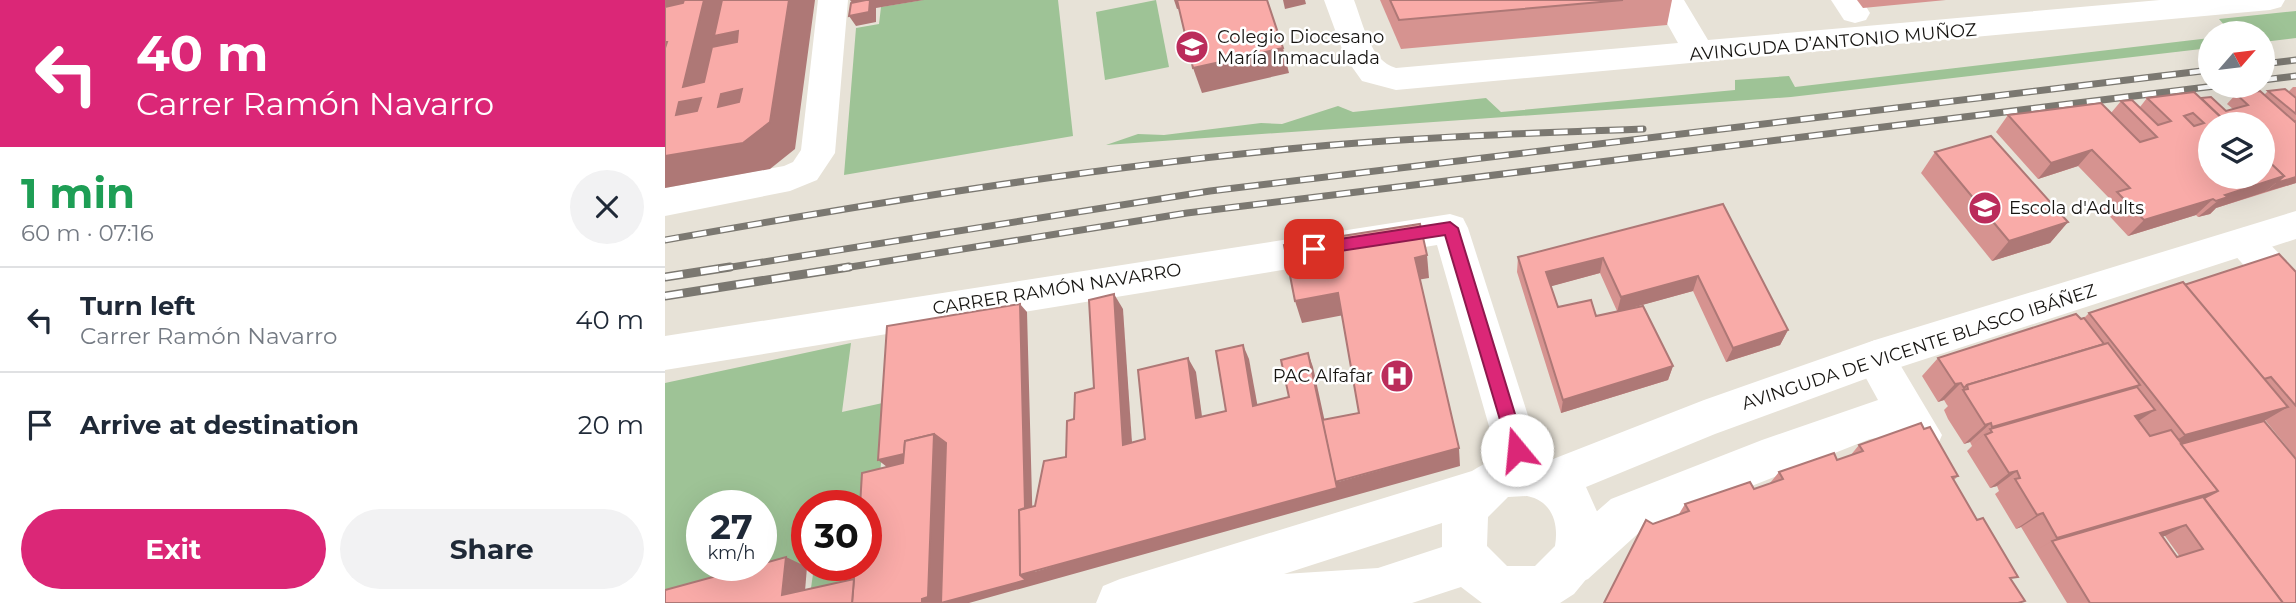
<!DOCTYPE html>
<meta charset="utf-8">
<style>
body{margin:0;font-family:Montserrat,sans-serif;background:#f2f2f3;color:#1f2937;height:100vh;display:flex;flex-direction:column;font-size:26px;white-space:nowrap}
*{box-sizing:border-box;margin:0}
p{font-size:23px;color:#747a83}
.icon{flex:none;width:38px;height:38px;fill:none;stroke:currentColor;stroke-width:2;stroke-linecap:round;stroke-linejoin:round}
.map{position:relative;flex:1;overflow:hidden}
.side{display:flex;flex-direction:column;background:#fff;width:665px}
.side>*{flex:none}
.hud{background:#db2777;color:#fff;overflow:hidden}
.needle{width:46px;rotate:62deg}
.fabs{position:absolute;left:1533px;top:21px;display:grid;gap:14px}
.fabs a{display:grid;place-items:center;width:77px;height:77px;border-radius:50%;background:#fff;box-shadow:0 7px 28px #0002;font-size:35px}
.speed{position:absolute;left:21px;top:490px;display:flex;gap:14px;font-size:35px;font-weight:700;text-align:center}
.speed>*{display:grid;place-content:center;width:91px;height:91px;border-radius:50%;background:#fff;box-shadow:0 7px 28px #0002;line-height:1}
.speed small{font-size:18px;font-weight:400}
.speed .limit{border:10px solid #d22;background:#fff;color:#111}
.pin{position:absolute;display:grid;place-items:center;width:60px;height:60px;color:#fff;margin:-30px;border-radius:14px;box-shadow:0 4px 10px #0006}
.me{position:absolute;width:77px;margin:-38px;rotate:343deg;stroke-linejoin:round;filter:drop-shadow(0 0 5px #0008)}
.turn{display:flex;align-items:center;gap:24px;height:147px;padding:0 21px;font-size:32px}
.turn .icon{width:91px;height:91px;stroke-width:2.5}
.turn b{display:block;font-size:49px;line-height:60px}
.round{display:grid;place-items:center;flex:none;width:74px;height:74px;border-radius:37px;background:#f2f2f3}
.overview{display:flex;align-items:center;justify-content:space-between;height:119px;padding:0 21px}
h1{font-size:42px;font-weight:700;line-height:52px;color:#1e9e55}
.button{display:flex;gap:14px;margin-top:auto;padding:14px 21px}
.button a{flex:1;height:80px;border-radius:42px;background:#db2777;color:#fff;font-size:28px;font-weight:700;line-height:80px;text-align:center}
.button a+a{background:#f2f2f3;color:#1f2937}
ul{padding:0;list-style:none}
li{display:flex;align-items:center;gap:21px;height:105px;padding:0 21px;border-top:2px solid #e0e1e3}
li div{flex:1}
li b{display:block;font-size:26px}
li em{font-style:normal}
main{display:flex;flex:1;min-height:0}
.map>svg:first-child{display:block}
</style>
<main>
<section class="side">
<div class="hud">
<div class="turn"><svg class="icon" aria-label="left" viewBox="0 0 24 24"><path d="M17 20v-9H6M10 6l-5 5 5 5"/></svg><div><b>40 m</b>Carrer Ramón Navarro</div></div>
</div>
<div class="overview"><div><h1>1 min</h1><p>60 m · 07:16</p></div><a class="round"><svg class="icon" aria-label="close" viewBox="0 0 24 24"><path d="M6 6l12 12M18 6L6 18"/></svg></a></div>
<ul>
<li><svg class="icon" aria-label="left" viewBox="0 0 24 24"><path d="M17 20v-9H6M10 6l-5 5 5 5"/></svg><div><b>Turn left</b><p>Carrer Ramón Navarro</p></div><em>40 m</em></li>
<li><svg class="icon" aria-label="arrive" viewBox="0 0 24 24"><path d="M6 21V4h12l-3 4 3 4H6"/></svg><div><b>Arrive at destination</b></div><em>20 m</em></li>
</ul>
<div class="button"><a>Exit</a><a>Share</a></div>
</section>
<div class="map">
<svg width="1631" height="603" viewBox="0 0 1631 603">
<rect width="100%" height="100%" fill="#e7e2d7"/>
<g fill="#9ec396" fill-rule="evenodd">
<path d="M258,0H393L408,136L179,175L191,28L214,24L216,7Z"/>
<path d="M491,0L504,67L440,80L431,12Z"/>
<path d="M1631,11V38L1598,42V33H1566L1554,19Z"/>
<path d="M1545,38V48L1126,97L441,145L473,134L499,135L596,123L617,124L673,106L688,112L821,98L836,112L1070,90V80L1124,76L1130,87Z"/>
<path d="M186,343L177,412L222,402L204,587L144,602L149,567L0,603V383ZM37,506H96V565H37ZM142,506H201V565H142Z"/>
</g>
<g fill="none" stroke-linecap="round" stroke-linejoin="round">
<g fill="#fff" fill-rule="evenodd">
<path d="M153,0H183L170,153L152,180L125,191L0,216V188L119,166L128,162L136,150Z"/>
<path d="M659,0H689C698,23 705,61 731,68L1013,43L989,0H1019L1043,40L1495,0H1620L1616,7L1605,10L731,90L697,81L680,57Z"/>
<path d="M1166,0H1197L1205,13L1201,20L1190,23L1179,20Z"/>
<path d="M785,214L798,218L803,228L882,475L875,490L860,496L845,490L838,475L772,245L0,370V336Z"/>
<path d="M1580,227L1593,232L1631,271V313L1617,308L1567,252L1562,242L1567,232Z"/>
<path d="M1210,340L1224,346L1277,435L1271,449L1256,454L1241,449L1228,436L1205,439L978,529L923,579L907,586L891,579L884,563L891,547L946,499L1097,440L1213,400L1190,358L1196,346Z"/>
</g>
<path fill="#fff" fill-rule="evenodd" d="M1631,211V239L1211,375L1050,434L921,487L934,516L936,539L923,577L909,594L895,603H817L796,587L747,603H431L438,586L455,579L807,471C831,456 856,450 883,461L1039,400L1210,340ZM862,496C887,501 894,523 890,546L870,566H842L822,546L823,517L843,497ZM777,523V547L713,568L619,574Z"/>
<defs>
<g id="rail-far1">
<path d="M1598,64L1631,60"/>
<path d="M1598,80L1631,76"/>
<path d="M0,240C214,202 428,167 645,147C756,137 867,133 978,129"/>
<path d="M54,269L545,191L1545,70"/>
<path d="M173,269L522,213L1550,86"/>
</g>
<g id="rail">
<path d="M0,277L65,267"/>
<path d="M0,296L184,267"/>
</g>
</defs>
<use href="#rail-far1" stroke="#7b7871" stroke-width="7"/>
<use href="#rail" stroke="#7b7871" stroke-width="9"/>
<use href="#rail-far1" stroke="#fff" stroke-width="4.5" stroke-dasharray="14" stroke-linecap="butt"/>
<use href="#rail" stroke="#fff" stroke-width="6" stroke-dasharray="18" stroke-linecap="butt"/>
</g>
<g fill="#d69390" fill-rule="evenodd">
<path d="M715,0H1007L1002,25L736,49Z"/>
<path d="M1192,0H1281L1198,8Z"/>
<path d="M1628,87H1631V183L1551,208L1545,214L1533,217L1531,215L1463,236L1437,208L1445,199L1413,166L1373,179L1331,132L1343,115L1446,113L1456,101L1475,107L1482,98H1536L1561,111L1568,109L1562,104L1571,94L1599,95L1603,91L1623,92Z"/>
<path d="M1270,152L1403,222L1385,243L1327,261L1256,173Z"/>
<path d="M1058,204L1123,330L1115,345L1061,362L1028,291L958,310L1008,366L1003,380L896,413L852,272L853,257ZM935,273L952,311L931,316L893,307L886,286Z"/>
<path d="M1631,272V458L1600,420L1599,421L1631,603H1402L1356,527L1351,529L1330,494L1334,491L1332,486L1325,488L1302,451L1307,446L1305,442L1299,444L1283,419L1279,410L1283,406L1282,405L1279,400L1273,402L1257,376L1273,358L1416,319L1419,318L1424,313L1519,285ZM1497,536H1500L1515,557H1512Z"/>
<path d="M1259,429L1293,476L1289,480L1312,520L1353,577L988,524L1014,514L1020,504L1089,489L1105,483L1114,472L1172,460L1185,456L1194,445Z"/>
</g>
<g fill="#ae7876">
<path d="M0,0H70L75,64L47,109L11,115L0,94Z"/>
<path d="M124,0H150L130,149L105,169L0,188V156L78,143Z"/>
<path d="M185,0H259L211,8V22L191,26L184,16L193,11Z"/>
<path d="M509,0H535L536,4L512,9Z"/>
<path d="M618,0H640L641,4L620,9Z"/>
<path d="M618,48L624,73L537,93L528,68Z"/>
<path d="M77,89L80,134L53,107L56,94Z"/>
<path d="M1427,150L1413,166L1373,179L1386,163Z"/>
<path d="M1619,176L1600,192L1551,208L1545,214L1533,217L1560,195Z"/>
<path d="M1631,177V183L1600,192L1611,183Z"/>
<path d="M1548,199L1531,215L1463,236L1479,220Z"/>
<path d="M1403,222L1385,243L1327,261L1344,241Z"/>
<path d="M762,255L764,278L752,280L750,258Z"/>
<path d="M938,258L935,273L880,288L881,272Z"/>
<path d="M1033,276L1028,291L952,312L956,297Z"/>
<path d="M673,293L679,315L637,323L630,301Z"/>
<path d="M449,294L458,309L468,457L458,445Z"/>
<path d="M355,304L362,312L369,572L670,482L643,353L648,367L673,482L794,448L795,466L304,603H257L222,467L213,460L269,434L289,450L355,575Z"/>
<path d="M1123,330L1115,345L1061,362L1068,348Z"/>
<path d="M578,345L584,359L595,419L588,406Z"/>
<path d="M523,358L531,372L539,431L531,418Z"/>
<path d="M1008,366L1003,380L896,413L898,400Z"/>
<path d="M1296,383L1279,400L1273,402L1290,384Z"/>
<path d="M1475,385L1449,404L1327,432L1325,429L1306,446L1327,427Z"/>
<path d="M1623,407L1587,428L1488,455L1520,435Z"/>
<path d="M1490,410L1466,426L1470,416Z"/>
<path d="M1326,423L1305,442L1299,444L1320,425Z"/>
<path d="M1352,471L1332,486L1325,488L1344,473Z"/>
<path d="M1553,491L1525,505L1387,541L1370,551L1392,538Z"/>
<path d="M1378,513L1356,527L1351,529L1372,515Z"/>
<path d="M1521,525L1500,536L1474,543L1495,533Z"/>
<path d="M121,557L142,567L139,603L117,595Z"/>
</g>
<g fill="#f9aba8" stroke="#ae7876" stroke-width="2" fill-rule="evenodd">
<path d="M19,0H39L18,87L39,82L47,47L72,42L73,31L49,36L57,0H124L105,122L78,143L0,156V48L2,42H0V7L18,3ZM77,89L74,102L53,107L56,94ZM36,98L32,111L11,115L14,102Z"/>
<path d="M201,0H205L204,12L184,16L186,3Z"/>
<path d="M512,0H602L618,48L528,68Z"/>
<path d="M725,0H958L734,20Z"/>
<path d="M1620,89L1631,98V114L1603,91Z"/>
<path d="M1595,91L1630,122L1631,121V177L1611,183L1619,176L1598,156V124H1563L1536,98L1546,97L1561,111L1583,105L1571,94Z"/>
<path d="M1529,92L1563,124H1545V177H1598V156L1619,176L1560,195L1563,197L1551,201L1548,199L1479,220L1452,192L1465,188L1427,150L1386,163L1343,115L1436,103L1475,142L1492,137L1456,101L1467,100L1493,125L1506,121L1482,98ZM1528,113L1539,123L1529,126L1519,116Z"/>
<path d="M1326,136L1403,222L1344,241L1270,152Z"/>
<path d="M1058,204L1123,330L1068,348L1033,276L956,297L938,258L881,272L893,307L926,300L931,316L978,306L1008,366L898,400L853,257Z"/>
<path d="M755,224L762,255L750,258L794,448L670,482L657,420L694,413L673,293L630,301L619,245Z"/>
<path d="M1614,254L1631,272V406L1606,377L1599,379L1519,285Z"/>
<path d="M1518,282L1623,407L1520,435L1424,313Z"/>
<path d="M449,294L458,445L480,439L473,370L523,358L531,418L561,411L551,351L578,345L588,406L624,397L616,360L643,353L672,488L355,575L354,510L370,506L379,461L401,457L402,421L409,419L410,393L429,388L424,300Z"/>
<path d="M355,304L360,508L354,510L355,575L361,580L276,603L281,443L269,434L240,441L239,454L213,460L222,326Z"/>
<path d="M1411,314L1416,319L1419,318L1439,344L1302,385L1299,388L1296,383L1290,384L1273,358Z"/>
<path d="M1443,343L1475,385L1327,427L1326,423L1320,425L1298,390L1303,389L1302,385Z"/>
<path d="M1472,387L1490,410L1470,416L1485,436L1506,430L1553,491L1392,538L1378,513L1372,515L1350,479L1355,478L1352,471L1344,473L1320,435L1327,432L1325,429Z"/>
<path d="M1599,421L1631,459V603H1618L1539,498L1553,491L1516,444Z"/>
<path d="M1256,423L1259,429L1265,427L1293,476L1287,477L1294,489L1312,520L1318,518L1353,577L1345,578L1360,601L1353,603H939L981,520L988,524L1024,511L1020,504L1085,482L1089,489L1118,479L1114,472L1169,453L1172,460L1198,451L1194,445Z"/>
<path d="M269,434L263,597L257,599V603H187L190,565H201V506H195L197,473L238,463L240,441Z"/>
<path d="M1538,497L1618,603H1425L1387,541ZM1521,525L1538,549L1512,557L1495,533Z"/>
<path d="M121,557L117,595L189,579L187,603H0V590L92,565H96V564Z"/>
</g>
<path fill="#db2777" stroke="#8e194d" stroke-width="2" d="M785,222L793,228L861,450L859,456L852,458L846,456L844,450L780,235L649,255L642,249L649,243Z"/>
<defs>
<symbol id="school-disc" viewBox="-11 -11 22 22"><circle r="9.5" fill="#bb2c5b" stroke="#fff"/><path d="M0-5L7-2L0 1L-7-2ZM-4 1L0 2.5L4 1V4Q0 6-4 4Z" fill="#fff"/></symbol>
<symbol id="hospital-disc" viewBox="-11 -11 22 22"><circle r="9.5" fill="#bb2c5b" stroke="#fff"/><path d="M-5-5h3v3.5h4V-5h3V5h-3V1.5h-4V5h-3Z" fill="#fff"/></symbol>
</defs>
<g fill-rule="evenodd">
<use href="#school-disc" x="508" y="28" width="38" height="38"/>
<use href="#school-disc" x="1301" y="189" width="38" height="38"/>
<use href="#hospital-disc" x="713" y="357" width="38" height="38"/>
</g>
<g text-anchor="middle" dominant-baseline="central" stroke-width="5" stroke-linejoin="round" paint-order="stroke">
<g font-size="18" fill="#171512" stroke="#fff" text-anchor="start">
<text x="552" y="37">Colegio Diocesano<tspan x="552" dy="21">María Inmaculada</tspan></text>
<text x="1344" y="208">Escola d'Adults</text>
<text x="708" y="376" text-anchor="end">PAC Alfafar</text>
</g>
<g font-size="18" fill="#171512" stroke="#fff">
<text transform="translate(1168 42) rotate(-5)">AVINGUDA D’ANTONIO MUÑOZ</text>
<text transform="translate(392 289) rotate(-9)">CARRER RAMÓN NAVARRO</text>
<text transform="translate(1254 347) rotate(-18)">AVINGUDA DE VICENTE BLASCO IBÁÑEZ</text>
</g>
</g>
</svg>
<div class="fabs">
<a><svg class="needle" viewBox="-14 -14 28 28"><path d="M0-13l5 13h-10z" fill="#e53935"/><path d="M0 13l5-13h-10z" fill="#747a83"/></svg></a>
<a><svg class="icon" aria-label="layers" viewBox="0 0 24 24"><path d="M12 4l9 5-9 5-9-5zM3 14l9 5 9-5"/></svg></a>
</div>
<div class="speed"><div>27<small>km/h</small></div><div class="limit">30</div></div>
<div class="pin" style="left:649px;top:249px;background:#d93025"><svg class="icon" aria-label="arrive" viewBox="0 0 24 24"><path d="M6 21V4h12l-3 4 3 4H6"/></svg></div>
<svg class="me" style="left:852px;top:450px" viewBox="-20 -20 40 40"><circle r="19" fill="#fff"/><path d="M0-13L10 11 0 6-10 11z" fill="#db2777"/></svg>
</div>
</main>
